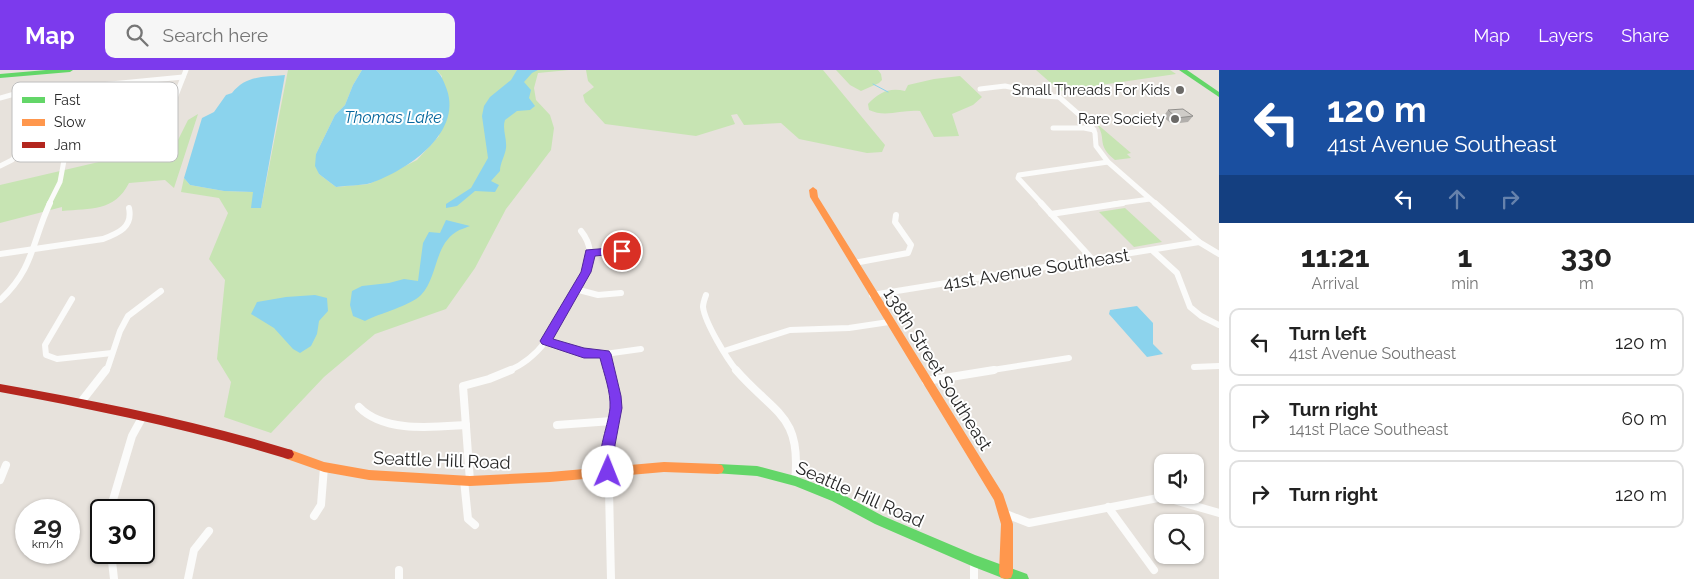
<!DOCTYPE html>
<style>
body{margin:0;font-family:Raleway,sans-serif;background:#f6f6f6;color:#222;height:100vh;display:flex;flex-direction:column;font-size:19px;white-space:nowrap}
*{box-sizing:border-box;margin:0}
p{font-size:16px;color:#767676}
.icon{flex:none;width:28px;height:28px;fill:none;stroke:currentColor;stroke-width:2;stroke-linecap:round;stroke-linejoin:round}
.map{position:relative;flex:1;overflow:hidden}
.sheet{display:flex;flex-direction:column;background:#fff;width:475px}
.sheet>*{flex:none}
.banner{background:#1a4fa0;color:#fff;overflow:hidden}
.tools{position:absolute;left:1154px;top:384px;display:grid;gap:10px}
.tools a{display:grid;place-items:center;width:50px;height:50px;border-radius:10px;background:#fff;box-shadow:0 1px 4px #0004;font-size:25px}
.speed{position:absolute;left:15px;top:429px;display:flex;gap:10px;font-size:25px;font-weight:700;text-align:center}
.speed>*{display:grid;place-content:center;width:65px;height:65px;border-radius:50%;background:#fff;box-shadow:0 1px 4px #0004;line-height:1}
.speed small{font-size:12px;font-weight:400}
.speed .limit{border:2px solid #111;border-radius:8px;background:#fff;color:#111}
.pin{position:absolute;display:grid;place-items:center;width:42px;height:42px;color:#fff;margin:-21px;border:2px solid #fff;border-radius:50%;box-shadow:0 1px 5px #0007}
.me{position:absolute;width:55px;margin:-28px;rotate:1deg;stroke-linejoin:round;filter:drop-shadow(0 0 4px #0008)}
.turn{display:flex;align-items:center;gap:18px;height:105px;padding:0 25px;font-size:22px}
.turn .icon{width:65px;height:65px;stroke-width:2.5}
.turn b{display:block;font-size:35px;line-height:42px}
.lanes{display:flex;align-items:center;height:48px;padding:0 25px;background:#0003;justify-content:center;gap:25px;direction:ltr}
.lanes .off{opacity:.35}
.eta{display:flex;justify-content:space-evenly;align-items:center;height:85px;text-align:center}
.eta b{font-size:30px;font-weight:700;line-height:35px}
ul{padding:0;list-style:none}
li{display:flex;align-items:center;gap:15px;height:68px;margin:0 10px 8px;padding:0 15px;border:2px solid #e0e0e0;border-radius:10px}
li div{flex:1}
li b{display:block;font-size:19px}
li em{font-style:normal}
header{display:flex;align-items:center;gap:30px;box-sizing:border-box;height:70px;padding:0 25px;background:#7c3aed;color:#fff}
header strong{font-size:24px}
nav{display:flex;gap:28px;margin-inline-start:auto;font-size:18px}
.search{width:350px;height:45px;background:#f6f6f6;display:flex;align-items:center;gap:12px;box-sizing:border-box;padding:0 18px;border-radius:10px;color:#767676;font-size:19px}
main{display:flex;flex:1;min-height:0}
.map>svg:first-child{display:block}
</style>
<header>
<strong>Map</strong>
<div class="search"><svg class="icon" aria-label="search" viewBox="0 0 24 24"><circle cx="10" cy="10" r="6"/><path d="M15 15l6 6"/></svg>Search here</div>
<nav><a>Map</a><a>Layers</a><a>Share</a></nav>
</header>
<main>
<div class="map">
<svg width="1219" height="509" viewBox="0 0 1219 509">
<rect width="100%" height="100%" fill="#e7e2dc"/>
<g fill="#c7e4b3">
<path d="M288,0H362L353,15L345,35L335,45L316,84L319,104L336,117L369,114L417,90L439,66L442,6L436,0H569L538,3L534,18L536,30L550,45L554,58L551,80L506,139L475,198L446,239L375,264L324,307L271,363L224,347L231,312L217,289L225,210L209,189L228,143L219,128L181,122L184,108L190,115L224,121L253,122L261,138Z"/>
<path d="M586,0H823L885,75L882,82L867,83L799,69L781,53L744,55L737,44L731,45L735,54L696,66L605,54L585,32L583,25L594,17L588,11Z"/>
<path d="M836,0H878L881,4L882,10L879,13L861,21L850,15Z"/>
<path d="M1036,0H1170L1176,4L1060,21Z"/>
<path d="M960,6L982,27L973,35L952,44L959,66L934,67L920,41C902,39 886,48 869,40L868,34C879,22 890,17 905,21L908,15L934,9Z"/>
<path d="M198,44L174,118L165,110L129,113C114,142 91,138 62,141V137L0,153V115L176,74L188,50Z"/>
<path d="M1096,53L1131,83L1127,84L1131,88L1115,90C1095,74 1108,69 1096,53Z"/>
<path d="M1125,138L1162,172L1134,177L1099,142Z"/>
</g>
<g fill="#8bd3ed">
<path d="M362,0H436C442,6 444,12 447,20C462,64 406,101 371,113C361,116 347,115 336,117L319,104L315,96L316,84L335,45L345,35L353,15Z"/>
<path d="M517,0H538L532,3L524,12L531,20L529,28L535,36L530,40L517,41L505,50C502,59 507,68 506,78C505,86 500,93 500,101L491,111L499,115L495,122L475,121L457,136L446,138V134L471,118L488,88L482,46L484,36L490,27L511,10Z"/>
<path d="M285,5L261,138H251L253,122L224,121L190,115L184,108L202,48L214,42L226,25L232,23C246,5 264,7 285,5Z"/>
<path d="M446,150L470,156C466,158 460,159 456,162C434,176 438,207 421,225C410,236 380,243 365,251L353,246L350,235L352,221L362,216L389,213L404,209L418,211L423,173L429,162L440,163Z"/>
<path d="M315,225L327,228L328,241L319,251L317,264L311,276L300,283L293,279L274,258L251,244L257,232L286,227Z"/>
<path d="M1137,236L1153,253V274L1163,284L1147,287L1109,244L1110,240Z"/>
</g>
<g fill="none" stroke-linecap="round" stroke-linejoin="round">
<path stroke="#8bd3ed" stroke-width="1" d="M873,14L888,22"/>
<g stroke="#fbfbfa" stroke-width="5">
<path d="M980,19L1005,16L1019,19L1027,25L1059,27L1091,55L1095,63L1096,76L1108,92L1156,134"/>
<path d="M0,28L18,23L183,7"/>
<path d="M39,50L151,39L165,41"/>
<path d="M1053,58H1084L1094,60"/>
<path d="M0,96L12,90L18,83L57,19"/>
<path d="M49,134L60,112L65,85L73,80L120,69L153,51L173,33L186,0"/>
<path d="M1042,134L1018,108L1019,105L1108,92"/>
<path d="M1114,134L1150,129"/>
</g>
<g stroke="#fbfbfa" stroke-width="6">
<path d="M1041,133L1093,190"/>
<path d="M1155,133L1199,172L1219,184"/>
<path d="M1051,144L1123,133"/>
<path d="M1153,181L1177,203L1190,237L1201,246L1219,255"/>
<path d="M590,183L621,181"/>
<path d="M0,184L103,169C119,163 133,157 129,138"/>
<path d="M854,193L908,183L911,175L895,152L896,145"/>
<path d="M575,219L598,225L621,223"/>
<path d="M706,225C705,228 703,233 703,237C705,253 727,289 737,301"/>
<path d="M872,225L1199,172"/>
<path d="M72,229L45,275L46,285L57,289L112,283"/>
<path d="M0,230C34,199 32,171 50,133"/>
<path d="M546,271L584,283L605,284L641,279"/>
<path d="M724,281L790,260L849,258L889,252"/>
<path d="M605,284L609,301"/>
<path d="M1194,297L1219,296"/>
<path d="M105,301L108,297L120,261L128,246L161,221"/>
<path d="M508,301C523,295 536,284 546,271C558,255 591,200 590,182C589,173 586,167 581,161"/>
<path d="M986,301L1069,288"/>
</g>
<g stroke="#fbfbfa" stroke-width="8">
<path d="M609,300L616,338L608,375L611,509"/>
<path d="M736,300C774,344 802,344 795,411"/>
<path d="M926,311L994,300"/>
<path d="M81,332L106,300"/>
<path d="M359,337C384,363 433,357 466,355"/>
<path d="M557,355L612,351"/>
<path d="M0,410L6,395"/>
<path d="M464,410L468,449L475,455"/>
<path d="M470,411L463,316L489,309L511,300"/>
<path d="M1108,437L1154,500"/>
<path d="M110,440L132,366L143,346"/>
<path d="M1006,444L1029,453L1158,428L1174,430L1219,443"/>
<path d="M314,446L321,435L324,397"/>
<path d="M111,482L114,509"/>
<path d="M974,491V509"/>
<path d="M399,500V509"/>
<path d="M188,509L194,480L209,461"/>
</g>
<g fill="#63d668" fill-rule="evenodd">
<path d="M46,0H73L70,2L0,8V4Z"/>
<path d="M1179,0H1187L1219,22V27Z"/>
<path d="M718,394L757,396L795,406L840,423L883,446L975,485L1027,504L1029,509H1005L974,497L875,454L832,431L795,416L757,406L714,403L712,399L714,395Z"/>
</g>
<g fill="#ff974d" fill-rule="evenodd">
<path d="M813,117L817,120L818,127L1003,424L1013,454V503L1011,508L1007,509L1001,508L999,503L1001,454L994,430L810,127L809,120Z"/>
<path d="M288,379L324,392L369,400L470,406L550,402L664,392L718,394L722,395L724,399L722,403L718,404L664,402L550,412L470,416L369,410L324,402L284,388L282,384L284,380Z"/>
</g>
<path fill="#b3261e" fill-rule="evenodd" d="M0,314C97,331 193,350 288,379L292,380L294,384L292,388L288,389C193,360 97,340 0,322Z"/>
</g>
<path fill="#b2afac" d="M1168,40L1193,46L1188,52L1172,54L1163,47Z"/>
<path fill="#cfccc8" stroke="#918f8c" d="M1183,39L1193,46L1177,48L1168,40Z"/>
<path fill="#7c3aed" stroke="#51269a" d="M622,177L627,181L625,183L595,186L591,202L553,269L584,278L609,281L611,284L621,326L622,338L615,375V402L613,407L608,408L603,407C594,387 608,358 610,338C611,322 604,304 600,288H584L542,274L540,271L581,202L586,180Z"/>
<g fill="#6b6967" stroke="#fff" stroke-width="2">
<circle cx="1180" cy="20" r="5"/>
<circle cx="1175" cy="49" r="5"/>
</g>
<g text-anchor="middle" dominant-baseline="central" stroke-width="4" stroke-linejoin="round" paint-order="stroke">
<g font-size="15" fill="#282828" stroke="#fff" text-anchor="end">
<text x="1170" y="20">Small Threads For Kids</text>
<text x="1165" y="49">Rare Society</text>
</g>
<g font-size="16" font-style="italic" fill="#06679d" stroke="#fff">
<text x="393" y="47">Thomas Lake</text>
</g>
<g font-size="18" fill="#282828" stroke="#fff">
<text transform="translate(1036 199) rotate(-9)">41st Avenue Southeast</text>
<text transform="translate(938 299) rotate(58)">138th Street Southeast</text>
<text transform="translate(442 390) rotate(2)">Seattle Hill Road</text>
<text transform="translate(860 424) rotate(24)">Seattle Hill Road</text>
</g>
</g>
<rect x="12" y="12" width="166" height="80" rx="8" fill="#fff" stroke="#bebebe" stroke-width="1"/>
<rect x="22" y="27" width="23" height="6" fill="#63d668"/>
<rect x="22" y="49" width="23" height="7" fill="#ff974d"/>
<rect x="22" y="72" width="23" height="6" fill="#b3261e"/>
<g font-size="14" fill="#282828">
<text x="54" y="35">Fast</text>
<text x="54" y="57">Slow</text>
<text x="54" y="80">Jam</text>
</g>
</svg>
<div class="tools">
<a><svg class="icon" aria-label="sound" viewBox="0 0 24 24"><path d="M4 9h4l5-4v14l-5-4H4zM17 9q2 3 0 6"/></svg></a>
<a><svg class="icon" aria-label="search" viewBox="0 0 24 24"><circle cx="10" cy="10" r="6"/><path d="M15 15l6 6"/></svg></a>
</div>
<div class="speed"><div>29<small>km/h</small></div><div class="limit">30</div></div>
<div class="pin" style="left:622px;top:181px;background:#d93025"><svg class="icon" aria-label="arrive" viewBox="0 0 24 24"><path d="M6 21V4h12l-3 4 3 4H6"/></svg></div>
<svg class="me" style="left:608px;top:402px" viewBox="-20 -20 40 40"><circle r="19" fill="#fff"/><path d="M0-13L10 11 0 6-10 11z" fill="#7c3aed"/></svg>
</div>
<section class="sheet">
<div class="banner">
<div class="turn"><svg class="icon" aria-label="left" viewBox="0 0 24 24"><path d="M17 20v-9H6M10 6l-5 5 5 5"/></svg><div><b>120 m</b>41st Avenue Southeast</div></div>
<div class="lanes"><svg class="icon" aria-label="left" viewBox="0 0 24 24"><path d="M17 20v-9H6M10 6l-5 5 5 5"/></svg><svg class="icon off" aria-label="ahead" viewBox="0 0 24 24"><path d="M12 20V5M6 11l6-6 6 6"/></svg><svg class="icon off" aria-label="right" viewBox="0 0 24 24"><path d="M7 20v-9h11M14 6l5 5-5 5"/></svg></div>
</div>
<div class="eta">
<div><b>11:21</b><p>Arrival</p></div>
<div><b>1</b><p>min</p></div>
<div><b>330</b><p>m</p></div>
</div>
<ul>
<li><svg class="icon" aria-label="left" viewBox="0 0 24 24"><path d="M17 20v-9H6M10 6l-5 5 5 5"/></svg><div><b>Turn left</b><p>41st Avenue Southeast</p></div><em>120 m</em></li>
<li><svg class="icon" aria-label="right" viewBox="0 0 24 24"><path d="M7 20v-9h11M14 6l5 5-5 5"/></svg><div><b>Turn right</b><p>141st Place Southeast</p></div><em>60 m</em></li>
<li><svg class="icon" aria-label="right" viewBox="0 0 24 24"><path d="M7 20v-9h11M14 6l5 5-5 5"/></svg><div><b>Turn right</b></div><em>120 m</em></li>
</ul>
</section>
</main>
